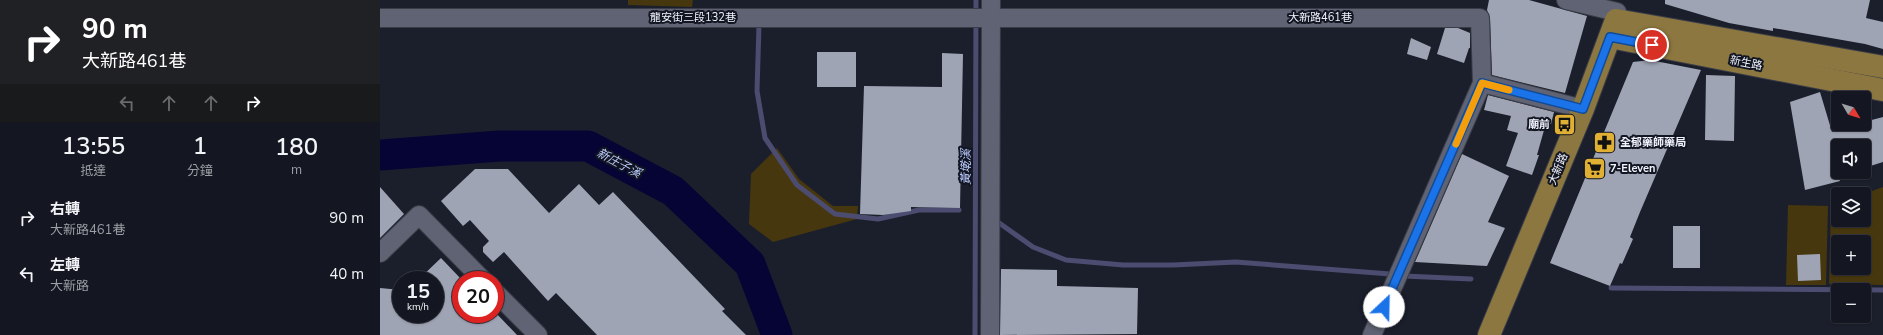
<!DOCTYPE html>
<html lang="zh-TW">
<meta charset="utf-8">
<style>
body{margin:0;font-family:"Nunito Sans","Noto Sans TC",sans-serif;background:#21242e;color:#f1f3f6;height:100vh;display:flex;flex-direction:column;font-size:15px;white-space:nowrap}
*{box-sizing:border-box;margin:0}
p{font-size:13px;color:#9d9fa5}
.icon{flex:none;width:22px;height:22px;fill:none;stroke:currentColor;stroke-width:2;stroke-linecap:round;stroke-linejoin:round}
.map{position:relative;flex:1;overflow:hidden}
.drawer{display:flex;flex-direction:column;background:#141721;width:380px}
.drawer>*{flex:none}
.banner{background:#202124;color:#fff;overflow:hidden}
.needle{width:26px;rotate:128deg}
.tools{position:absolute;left:1451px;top:91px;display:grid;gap:8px}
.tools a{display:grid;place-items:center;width:40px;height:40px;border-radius:4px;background:#141721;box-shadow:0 1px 3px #0004,0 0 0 1px #33363f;font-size:20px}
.speed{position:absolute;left:12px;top:271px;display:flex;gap:8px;font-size:20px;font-weight:700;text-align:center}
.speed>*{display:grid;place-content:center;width:52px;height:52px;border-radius:50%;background:#141721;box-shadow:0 1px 3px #0004,0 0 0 1px #33363f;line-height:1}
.speed small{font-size:10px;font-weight:400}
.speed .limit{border:6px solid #d22;background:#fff;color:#111}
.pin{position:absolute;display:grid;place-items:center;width:34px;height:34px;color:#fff;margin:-17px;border:2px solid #fff;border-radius:50%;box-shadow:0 1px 4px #0007}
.me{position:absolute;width:44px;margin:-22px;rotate:24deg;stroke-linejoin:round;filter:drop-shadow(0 0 3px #0008)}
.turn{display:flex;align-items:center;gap:14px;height:84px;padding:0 16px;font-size:18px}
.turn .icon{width:52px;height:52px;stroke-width:2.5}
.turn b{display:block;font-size:28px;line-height:34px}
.lanes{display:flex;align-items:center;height:38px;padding:0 16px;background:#0003;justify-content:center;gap:20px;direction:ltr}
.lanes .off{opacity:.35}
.eta{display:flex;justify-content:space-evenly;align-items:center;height:68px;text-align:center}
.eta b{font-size:24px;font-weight:600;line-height:28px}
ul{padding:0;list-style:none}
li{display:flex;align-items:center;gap:12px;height:56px;padding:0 16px}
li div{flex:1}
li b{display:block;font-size:15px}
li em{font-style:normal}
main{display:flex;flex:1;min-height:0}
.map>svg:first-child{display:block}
</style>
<main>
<section class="drawer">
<div class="banner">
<div class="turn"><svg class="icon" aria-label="right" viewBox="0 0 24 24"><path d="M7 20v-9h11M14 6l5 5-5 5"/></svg><div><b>90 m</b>大新路461巷</div></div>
<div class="lanes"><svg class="icon off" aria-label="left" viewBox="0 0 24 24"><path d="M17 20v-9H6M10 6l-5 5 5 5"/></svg><svg class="icon off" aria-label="ahead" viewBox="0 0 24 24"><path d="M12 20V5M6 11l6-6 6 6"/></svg><svg class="icon off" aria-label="ahead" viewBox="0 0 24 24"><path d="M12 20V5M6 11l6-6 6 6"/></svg><svg class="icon" aria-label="right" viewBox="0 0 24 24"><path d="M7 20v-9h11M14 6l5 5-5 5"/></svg></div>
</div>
<div class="eta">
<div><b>13:55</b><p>抵達</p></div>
<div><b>1</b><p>分鐘</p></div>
<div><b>180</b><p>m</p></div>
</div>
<ul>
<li><svg class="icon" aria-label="right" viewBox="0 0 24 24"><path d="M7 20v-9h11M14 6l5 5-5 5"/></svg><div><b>右轉</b><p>大新路461巷</p></div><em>90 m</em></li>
<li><svg class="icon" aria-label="left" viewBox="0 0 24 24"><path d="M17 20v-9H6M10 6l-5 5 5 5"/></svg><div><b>左轉</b><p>大新路</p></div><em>40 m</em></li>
</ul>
</section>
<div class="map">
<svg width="1503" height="335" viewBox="0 0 1503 335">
<rect width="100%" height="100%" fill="#1b1f2c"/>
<g fill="#47370e" fill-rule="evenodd">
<path d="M248,0H313L312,7L248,5Z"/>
<path d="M397,148L419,179L453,206H478L477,219L393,242L369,224L371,174Z"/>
<path d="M1503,187V285L1449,284L1451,206L1458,204V220H1484V194ZM1458,242H1484V268H1458Z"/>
<path d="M1408,205L1448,206L1446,285H1406Z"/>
</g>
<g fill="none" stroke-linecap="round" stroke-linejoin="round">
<g stroke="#4c4c70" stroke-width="5">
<path d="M379,25L377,91L385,138L417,185L455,214L498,219L539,210H579"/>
<path d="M615,220L653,247L686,260L743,265H793L856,262L1010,274"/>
<path d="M1024,276L1091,279"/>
<path d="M1231,288L1503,290"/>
<path d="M595,335L596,0"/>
</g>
<path stroke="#060434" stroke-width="31" d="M0,155L120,146H208L293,191L370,264L397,335"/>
</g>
<g fill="#9fa4b5">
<path d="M1109,0H1149L1207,16L1185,93L1112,75L1110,18L1107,10Z"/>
<path d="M1285,0H1490L1486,18L1503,22V49L1485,44L1393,28V31L1349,23L1285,4Z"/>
<path d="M1065,28H1078L1090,33V48H1089L1084,63L1057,54Z"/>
<path d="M1031,38L1051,47L1047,60L1027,54Z"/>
<rect x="437" y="52" width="39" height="35"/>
<path d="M562,53L583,54L580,208L531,207V211L503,215L480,214L484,86L562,87Z"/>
<path d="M1270,60L1321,70L1260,212L1250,237L1253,239L1242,264L1240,263L1230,286L1170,263L1253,62Z"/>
<path d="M1326,75L1355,76L1354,141L1325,140Z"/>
<path d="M1440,92L1452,132L1484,124V122L1503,117V162L1484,168V146H1458V176L1460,181L1425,190L1410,102Z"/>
<path d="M1108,95L1174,112L1171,124L1166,123L1157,155H1159L1152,175L1126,166L1138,133L1127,130L1131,116L1104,110Z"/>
<path d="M1082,154L1129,176L1108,222L1125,228L1107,266L1035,262Z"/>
<path d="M95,169H128L169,213L199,184L219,205L233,192L345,309L342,311L366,335H217L176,293L168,301L124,252L113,262L103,252V247L109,241L90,220L83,226L61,201Z"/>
<path d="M0,187L24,214L0,238Z"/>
<rect x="1293" y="226" width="27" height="42"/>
<path d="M1440,254L1441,280L1418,281L1417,255Z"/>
<path d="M61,258L81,279V314L115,315V312L137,335H0V288L21,290V314H55V280H38Z"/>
<path d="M621,269L677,270V286L758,288L757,334L620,335Z"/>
</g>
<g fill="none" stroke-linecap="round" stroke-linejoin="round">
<defs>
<g id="minor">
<path d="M1186,0L1237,12"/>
<path d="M0,18H1100L1102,83L992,335"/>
<path d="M1102,83L1203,109"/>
<path d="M0,253L39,215L103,280"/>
<path d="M115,292L158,335"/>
<path d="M610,335L611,0"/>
</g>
<g id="major">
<path d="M1230,37L1503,90"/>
<path d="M1109,335L1203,109L1236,20L1503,67"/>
</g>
</defs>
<use href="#minor" stroke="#3a3d47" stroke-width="20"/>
<use href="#major" stroke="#3a3d47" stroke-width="24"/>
<use href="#minor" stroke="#5f6373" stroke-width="18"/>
<use href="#major" stroke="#8d7740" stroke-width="22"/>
</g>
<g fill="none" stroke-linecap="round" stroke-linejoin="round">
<defs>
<path id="route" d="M1004,307L1102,83L1203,109L1230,37L1272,45"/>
</defs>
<use href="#route" stroke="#114b97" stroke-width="10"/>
<use href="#route" stroke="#1a73e8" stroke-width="7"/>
<path stroke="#f59e0b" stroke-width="7" d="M1076,144L1102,83L1129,90"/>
</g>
<defs>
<symbol id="bus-square" viewBox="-11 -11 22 22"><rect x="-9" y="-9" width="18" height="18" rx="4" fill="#e0b034" stroke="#121622"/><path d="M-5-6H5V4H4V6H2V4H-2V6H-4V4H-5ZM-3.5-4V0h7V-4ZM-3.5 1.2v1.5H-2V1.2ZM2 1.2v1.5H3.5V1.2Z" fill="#111"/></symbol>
<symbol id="pharmacy-square" viewBox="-11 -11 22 22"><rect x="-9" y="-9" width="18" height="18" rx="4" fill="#e0b034" stroke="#121622"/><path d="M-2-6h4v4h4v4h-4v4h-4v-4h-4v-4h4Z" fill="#111"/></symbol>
<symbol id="supermarket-square" viewBox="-11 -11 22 22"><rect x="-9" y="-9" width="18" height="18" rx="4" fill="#e0b034" stroke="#121622"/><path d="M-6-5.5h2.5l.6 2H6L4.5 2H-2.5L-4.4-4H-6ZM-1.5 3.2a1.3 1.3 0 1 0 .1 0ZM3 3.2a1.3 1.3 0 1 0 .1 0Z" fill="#111"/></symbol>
</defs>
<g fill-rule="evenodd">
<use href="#bus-square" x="1172" y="112" width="25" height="25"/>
<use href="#pharmacy-square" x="1212" y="130" width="25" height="25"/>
<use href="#supermarket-square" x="1202" y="156" width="25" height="25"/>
</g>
<g text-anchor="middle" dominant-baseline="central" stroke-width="4" stroke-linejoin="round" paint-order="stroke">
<g font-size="11" fill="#f1f4fd" stroke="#121622">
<text x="313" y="17">龍安街三段132巷</text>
<text x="940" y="17">大新路461巷</text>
<text transform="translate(1366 63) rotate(11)">新生路</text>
<text transform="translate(1178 169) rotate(-67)">大新路</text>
</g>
<g font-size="11" font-weight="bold" fill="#f1f4fd" stroke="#121622" text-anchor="start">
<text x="1170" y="124" text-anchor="end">廟前</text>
<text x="1240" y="142">全郁藥師藥局</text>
<text x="1230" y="168">7-Eleven</text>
</g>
<g font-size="12" font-style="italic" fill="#bdccfe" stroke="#121622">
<text transform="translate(239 163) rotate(28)">新庄子溪</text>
<text transform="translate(586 167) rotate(-90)">黃墘溪</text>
</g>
</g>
</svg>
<div class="tools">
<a><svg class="needle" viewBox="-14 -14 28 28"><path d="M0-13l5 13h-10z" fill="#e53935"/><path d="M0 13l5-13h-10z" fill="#9d9fa5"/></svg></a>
<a><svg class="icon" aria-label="sound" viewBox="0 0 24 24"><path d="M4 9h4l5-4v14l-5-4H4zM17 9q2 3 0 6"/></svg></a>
<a><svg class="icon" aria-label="layers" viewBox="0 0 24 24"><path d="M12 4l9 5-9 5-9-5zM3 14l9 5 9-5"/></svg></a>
<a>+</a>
<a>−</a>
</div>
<div class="speed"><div>15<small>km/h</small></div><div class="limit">20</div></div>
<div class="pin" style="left:1272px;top:45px;background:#d93025"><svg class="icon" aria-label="arrive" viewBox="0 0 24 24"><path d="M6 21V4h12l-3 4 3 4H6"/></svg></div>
<svg class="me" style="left:1004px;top:307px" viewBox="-20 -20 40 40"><circle r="19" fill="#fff"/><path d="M0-13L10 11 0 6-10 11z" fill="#1a73e8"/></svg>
</div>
</main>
